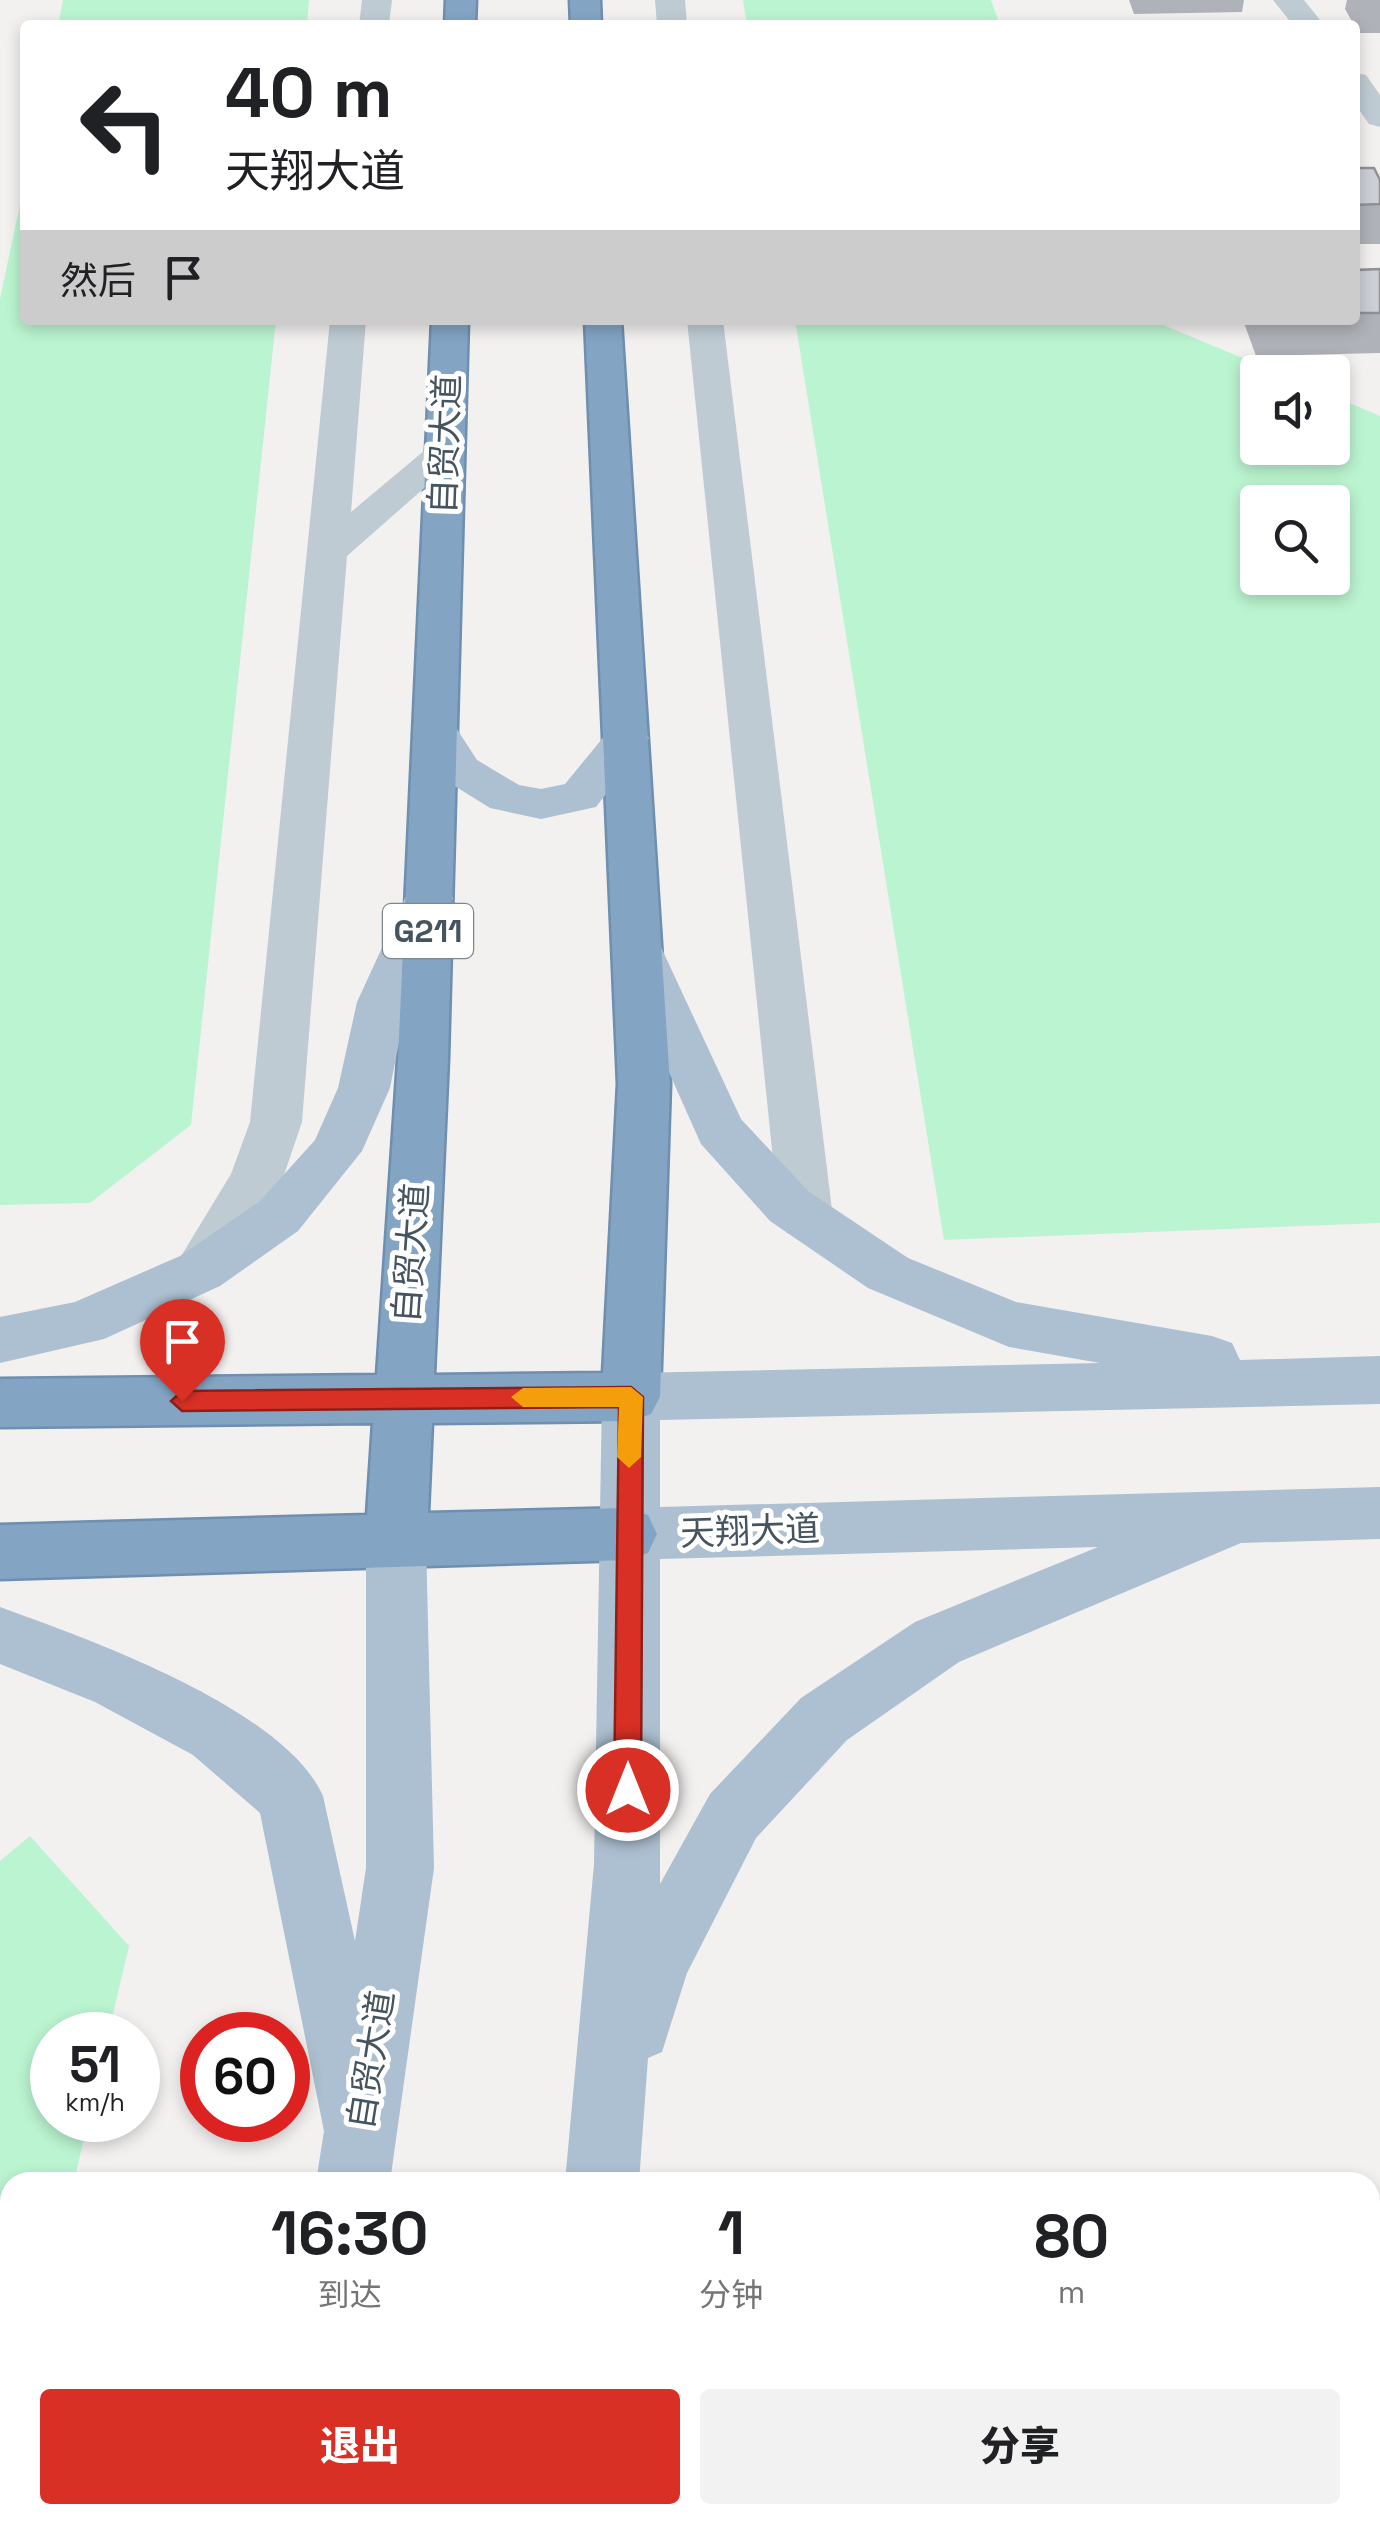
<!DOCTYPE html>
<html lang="zh">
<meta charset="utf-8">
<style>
body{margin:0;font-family:"Space Grotesk","Noto Sans SC",sans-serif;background:#f2f2f2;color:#202124;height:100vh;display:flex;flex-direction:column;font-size:38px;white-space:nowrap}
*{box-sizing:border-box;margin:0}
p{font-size:32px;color:#757577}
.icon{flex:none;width:55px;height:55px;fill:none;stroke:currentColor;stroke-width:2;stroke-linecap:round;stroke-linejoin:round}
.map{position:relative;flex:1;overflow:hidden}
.details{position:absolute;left:0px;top:2172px;width:1380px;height:352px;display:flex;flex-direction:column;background:#fff;border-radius:30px 30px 0 0;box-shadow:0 5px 15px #0003}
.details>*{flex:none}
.top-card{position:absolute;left:20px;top:20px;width:1340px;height:305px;border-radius:10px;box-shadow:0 5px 15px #0003;background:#fff;color:#202124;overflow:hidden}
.tools{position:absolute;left:1240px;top:355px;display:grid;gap:20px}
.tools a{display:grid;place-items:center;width:110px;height:110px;border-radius:10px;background:#fff;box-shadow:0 5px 15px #0003;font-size:50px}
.speed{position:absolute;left:30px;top:2012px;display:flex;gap:20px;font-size:50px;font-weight:700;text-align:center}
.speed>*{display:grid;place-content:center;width:130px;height:130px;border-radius:50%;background:#fff;box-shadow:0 5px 15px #0003;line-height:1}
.speed small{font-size:25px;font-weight:400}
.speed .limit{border:15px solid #d22;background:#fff;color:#111}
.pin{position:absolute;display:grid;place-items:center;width:85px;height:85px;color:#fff;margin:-102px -42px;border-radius:50% 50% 50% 0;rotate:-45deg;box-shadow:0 0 10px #0007}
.pin .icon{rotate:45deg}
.me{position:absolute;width:110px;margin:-55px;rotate:0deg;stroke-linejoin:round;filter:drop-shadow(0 0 8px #0008)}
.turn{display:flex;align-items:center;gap:35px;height:210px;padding:0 40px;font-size:45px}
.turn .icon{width:130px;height:130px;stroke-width:2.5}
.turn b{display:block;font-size:70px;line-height:85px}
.then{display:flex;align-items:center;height:95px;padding:0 40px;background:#0003;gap:20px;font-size:38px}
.eta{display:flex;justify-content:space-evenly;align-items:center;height:170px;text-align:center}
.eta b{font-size:60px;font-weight:800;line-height:70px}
.button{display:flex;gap:20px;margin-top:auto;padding:20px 40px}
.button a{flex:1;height:115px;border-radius:10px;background:#d93025;color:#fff;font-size:40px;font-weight:800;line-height:115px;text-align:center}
.button a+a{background:#f2f2f2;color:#202124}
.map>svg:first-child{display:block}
</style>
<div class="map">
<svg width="1380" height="2523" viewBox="0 0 1380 2523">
<rect width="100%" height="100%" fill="#f3f0f0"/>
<g fill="#bbf4d0" fill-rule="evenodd">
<path d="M63,0H309L307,25H58Z"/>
<path d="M743,0H991L1000,25H747Z"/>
<path d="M25,181V320H276L191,1125L90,1203L0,1205V299Z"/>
<path d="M795,320H1151L1276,372H1258V448H1332L1333,396L1380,416V1223L944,1240ZM1332,502V578H1258V502Z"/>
<path d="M30,1836L129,1946L108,2035H52V2120H88L74,2182H10V2454L0,2497V1861Z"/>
</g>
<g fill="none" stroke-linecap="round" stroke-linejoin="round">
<defs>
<g id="highway">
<path d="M446,0H476L475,25H445Z"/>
<path d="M570,0H600L601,25H571Z"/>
<path d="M432,320H468L448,1059L434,1375L603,1373L618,1084L585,320H621L670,1084L660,1397L651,1414L631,1421L432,1423L428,1513L627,1508L648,1515L657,1534L648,1553L627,1560L0,1579V1525L367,1515L373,1423L0,1427V1379L377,1375L398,1059Z"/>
</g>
</defs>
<use href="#highway" stroke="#6e8faf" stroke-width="5"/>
<g fill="#bfcbd3" fill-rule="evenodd">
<path d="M362,0H392L389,25H359Z"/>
<path d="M655,0H685L687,25H657Z"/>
<path d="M1273,0H1304L1324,25H1293Z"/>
<path d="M1355,73L1366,75L1380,95V127L1369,124L1355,104Z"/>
<path d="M330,320H366L351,512L431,445H459L464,453L347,556L302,1122L283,1178L220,1286L200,1293L180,1286L172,1271L231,1174L250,1122Z"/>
<path d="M687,320H723L833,1218L825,1233L806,1239L787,1233L779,1218Z"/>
</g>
<g fill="#adc0d1" fill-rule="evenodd">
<path d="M435,716L451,720L477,760L519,785L541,789L565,784L611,728L627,724L643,728L649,738L596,807L541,819L490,808L445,780L413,730L419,720Z"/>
<path d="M429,882L446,887L453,898L407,1002L390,1088L362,1151L298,1231L220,1286L104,1339L0,1363V1317L75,1302L180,1256L260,1201L315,1140L338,1088L357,1002L405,898L412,887Z"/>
<path d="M636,928L653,933L660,945L741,1119L808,1191L908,1258L1016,1302L1212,1336L1232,1343L1240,1360L1380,1356V1404L660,1420V1507L1380,1487V1539L1241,1543L959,1662L847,1740L756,1838L687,1973L662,2052L648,2058L639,2182H565L594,1864L602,1397L611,1380L631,1373L1100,1363L1009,1347L868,1288L770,1221L701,1144L612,945L619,933ZM1098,1547L915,1622L801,1698L710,1794L660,1884V1559Z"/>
<path d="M396,1516L417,1523L426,1542L434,1868L390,2182H316L324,2131L260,1813L193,1755L95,1702L0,1664V1607C88,1639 284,1708 323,1796L355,1941L366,1868V1542L375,1523Z"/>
<path d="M263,2515H343L342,2523H262Z"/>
<path d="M536,2515H616L615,2523H535Z"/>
</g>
<use href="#highway" fill="#83a4c3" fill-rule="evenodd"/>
</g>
<g fill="#afb2b8">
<path d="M1129,0H1244L1242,12L1134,14Z"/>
<path d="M1347,0H1380V33H1358L1355,25H1354L1345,9Z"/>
<path d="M1355,168L1380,180V244H1355Z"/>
<path d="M1380,269V353L1256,356L1243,320H1355V270Z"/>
</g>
<g fill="#cccfd6" stroke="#8f9196" stroke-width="2.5">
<path d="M1355,168H1374L1380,180V204L1355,205Z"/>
<path d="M1380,269V313H1355V270Z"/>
</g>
<path fill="#d93025" stroke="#8d1f18" stroke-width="2.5" d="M631,1387L643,1397L641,1790L637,1800L628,1803L618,1800L614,1790L619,1407L182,1411L171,1401L182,1391Z"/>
<path fill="#f59e0b" d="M631,1387L643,1397L641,1457L629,1468L617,1457L619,1407H523L511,1397L523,1388Z"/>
<g text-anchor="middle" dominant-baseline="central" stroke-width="10" stroke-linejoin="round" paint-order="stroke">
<rect fill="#fff" stroke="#7e8790" stroke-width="2.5" x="383" y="904" width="90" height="54" rx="8"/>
<g font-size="32" font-weight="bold" fill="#465460">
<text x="428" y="931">G211</text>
</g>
<g font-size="35" fill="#465460" stroke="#fff">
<text transform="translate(445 444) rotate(-88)">自贸大道</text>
<text transform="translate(411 1253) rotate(-86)">自贸大道</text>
<text transform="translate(750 1531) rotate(-2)">天翔大道</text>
<text transform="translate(371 2060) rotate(-81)">自贸大道</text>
</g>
</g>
</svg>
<div class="tools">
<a><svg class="icon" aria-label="sound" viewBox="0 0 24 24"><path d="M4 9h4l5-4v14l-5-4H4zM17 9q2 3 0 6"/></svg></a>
<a><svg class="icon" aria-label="search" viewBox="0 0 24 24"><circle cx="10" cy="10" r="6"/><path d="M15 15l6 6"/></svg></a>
</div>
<div class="speed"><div>51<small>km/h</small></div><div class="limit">60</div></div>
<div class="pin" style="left:182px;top:1401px;background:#d93025"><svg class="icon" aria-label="arrive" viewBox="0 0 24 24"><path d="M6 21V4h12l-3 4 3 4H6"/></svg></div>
<svg class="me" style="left:628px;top:1790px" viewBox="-20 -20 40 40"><circle r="17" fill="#d93025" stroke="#fff" stroke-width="3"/><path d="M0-11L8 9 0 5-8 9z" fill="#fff"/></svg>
<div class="top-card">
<div class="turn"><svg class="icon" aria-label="left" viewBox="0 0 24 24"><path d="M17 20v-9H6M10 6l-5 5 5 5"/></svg><div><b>40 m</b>天翔大道</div></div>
<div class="then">然后<svg class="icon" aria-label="arrive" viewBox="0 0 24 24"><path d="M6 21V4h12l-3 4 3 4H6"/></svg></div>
</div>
<section class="details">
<div class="eta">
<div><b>16:30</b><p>到达</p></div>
<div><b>1</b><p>分钟</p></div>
<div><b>80</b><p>m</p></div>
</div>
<div class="button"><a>退出</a><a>分享</a></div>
</section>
</div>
